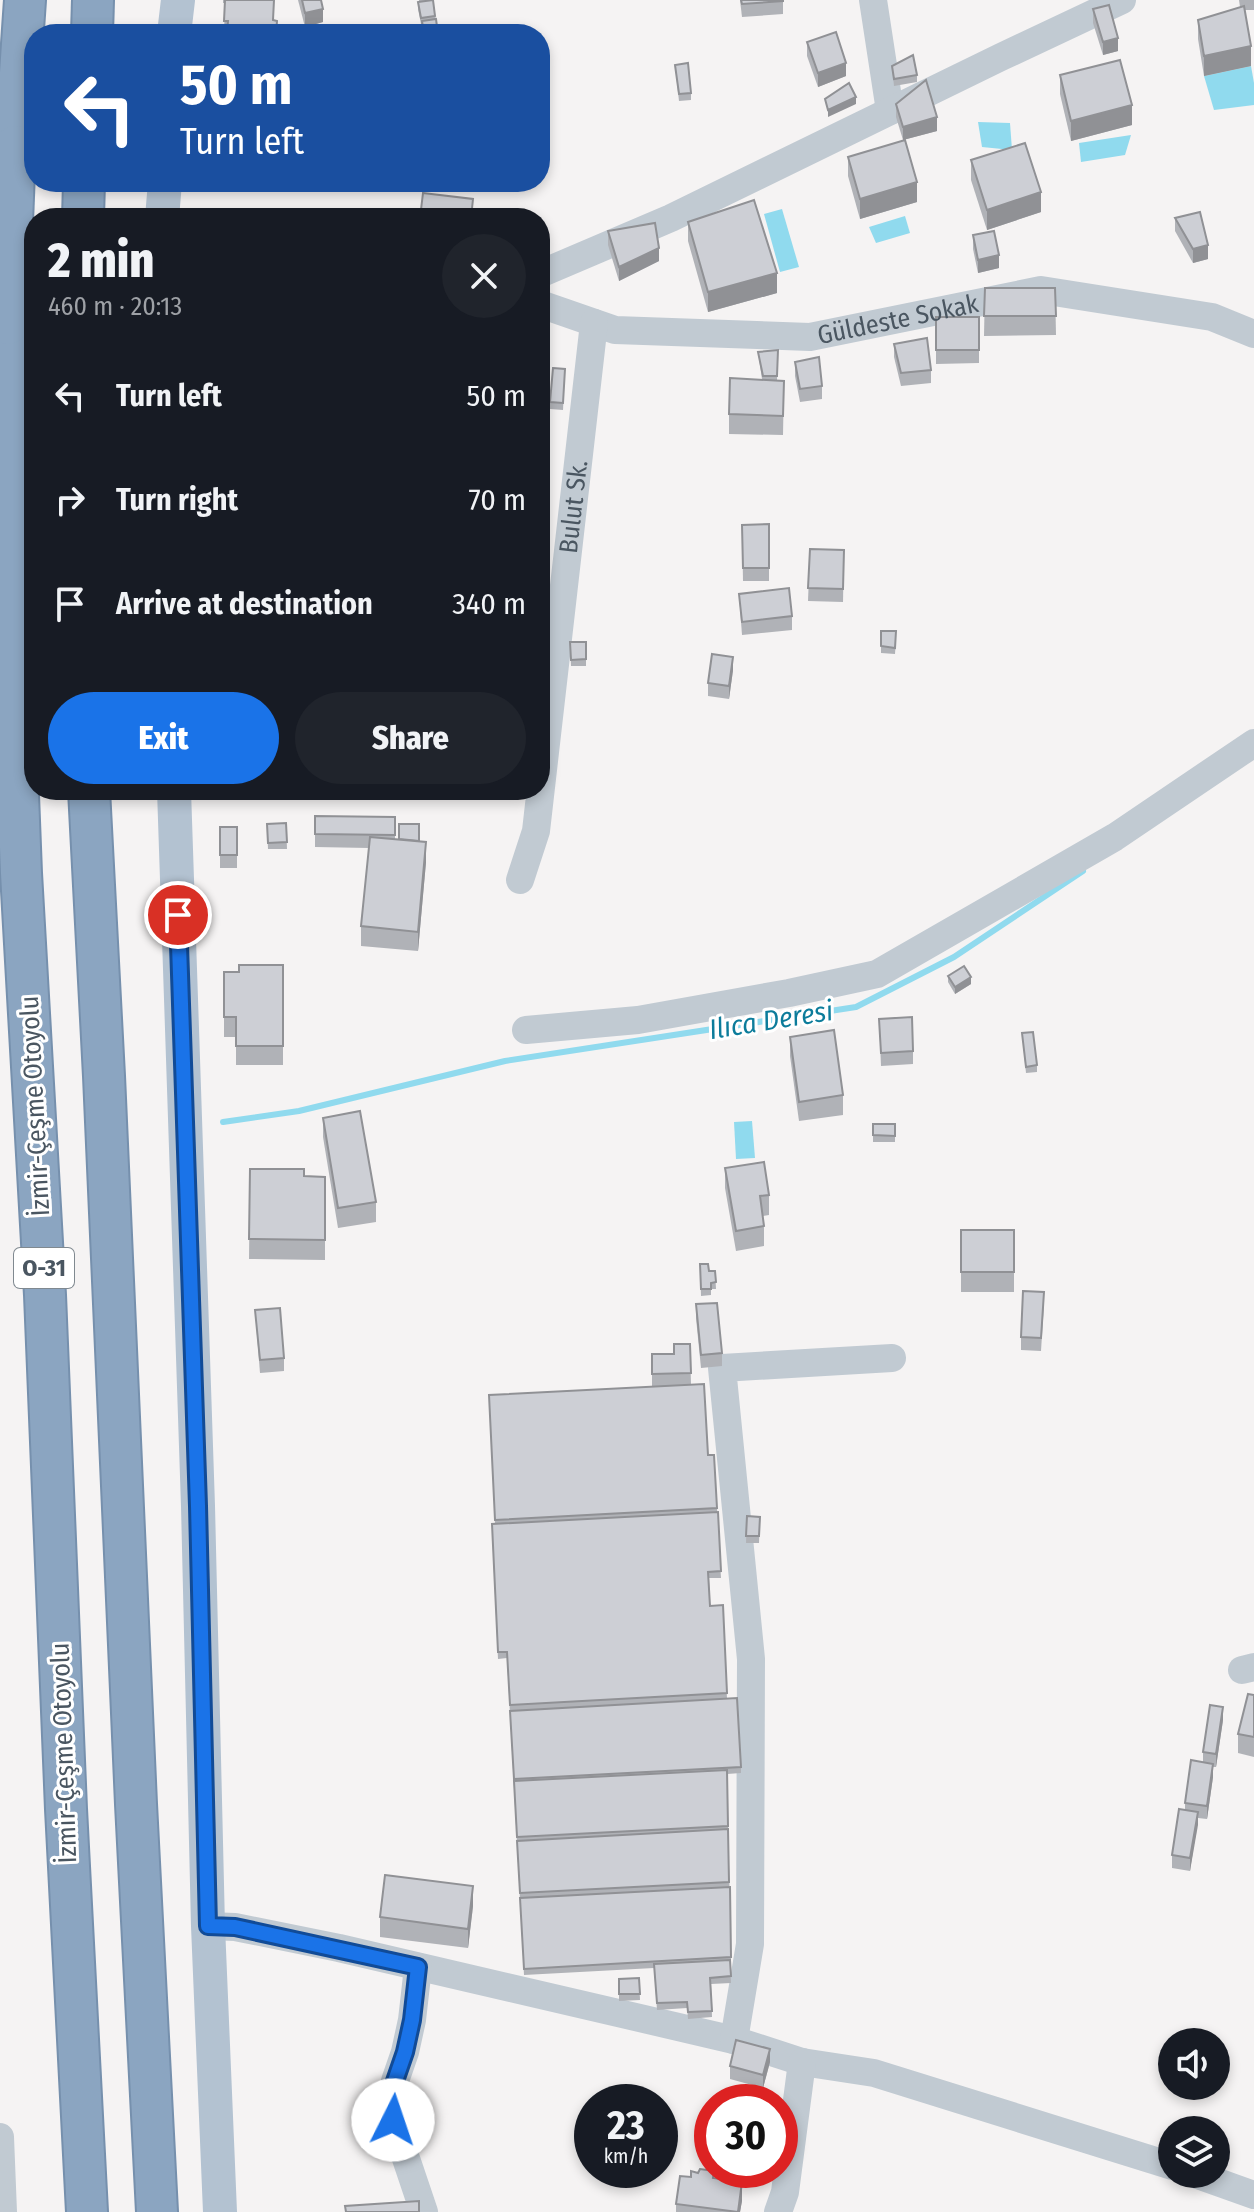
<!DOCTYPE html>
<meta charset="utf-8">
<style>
body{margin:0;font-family:"Fira Sans Condensed",sans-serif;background:#20242c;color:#f1f3f6;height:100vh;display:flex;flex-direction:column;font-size:30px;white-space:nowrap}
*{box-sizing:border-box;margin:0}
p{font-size:26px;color:#9ea1a6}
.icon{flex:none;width:44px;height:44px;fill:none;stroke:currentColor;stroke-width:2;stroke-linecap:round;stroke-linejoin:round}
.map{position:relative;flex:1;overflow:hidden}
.side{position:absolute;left:24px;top:208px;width:526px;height:592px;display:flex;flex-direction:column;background:#171b24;border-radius:32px;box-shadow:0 4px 12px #0003}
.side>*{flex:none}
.top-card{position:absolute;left:24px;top:24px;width:526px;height:168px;border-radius:32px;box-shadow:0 4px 12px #0003;background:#1a4fa0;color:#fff;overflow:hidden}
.tools{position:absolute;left:1158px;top:2028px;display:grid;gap:16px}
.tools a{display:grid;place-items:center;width:72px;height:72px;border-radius:50%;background:#171b24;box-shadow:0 4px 12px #0003;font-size:40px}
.speed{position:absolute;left:574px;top:2084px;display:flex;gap:16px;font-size:40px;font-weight:700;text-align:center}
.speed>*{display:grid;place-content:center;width:104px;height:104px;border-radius:50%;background:#171b24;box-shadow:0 4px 12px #0003;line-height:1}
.speed small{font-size:20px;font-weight:400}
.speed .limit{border:12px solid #d22;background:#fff;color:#111}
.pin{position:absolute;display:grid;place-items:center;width:68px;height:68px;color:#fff;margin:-34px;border:4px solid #fff;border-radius:50%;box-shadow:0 2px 8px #0007}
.me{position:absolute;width:88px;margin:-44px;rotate:4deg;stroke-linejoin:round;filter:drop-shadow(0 0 6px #0008)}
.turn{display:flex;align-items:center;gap:28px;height:168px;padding:0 24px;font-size:36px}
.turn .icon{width:104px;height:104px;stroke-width:2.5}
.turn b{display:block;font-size:56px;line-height:68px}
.round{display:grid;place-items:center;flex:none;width:84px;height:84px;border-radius:42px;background:#20242c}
.overview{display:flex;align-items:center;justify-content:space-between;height:136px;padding:0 24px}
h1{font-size:48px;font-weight:800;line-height:60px}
.primary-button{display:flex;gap:16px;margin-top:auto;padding:16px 24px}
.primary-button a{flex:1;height:92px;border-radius:48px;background:#1a73e8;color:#fff;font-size:32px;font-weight:800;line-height:92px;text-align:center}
.primary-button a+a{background:#20242c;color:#f1f3f6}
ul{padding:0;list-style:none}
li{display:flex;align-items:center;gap:24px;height:104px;padding:0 24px}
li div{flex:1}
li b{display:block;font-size:30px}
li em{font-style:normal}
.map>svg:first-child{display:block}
</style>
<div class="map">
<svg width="1254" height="2212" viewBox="0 0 1254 2212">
<rect width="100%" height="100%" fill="#f5f3f3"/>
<g fill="#90daee">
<path d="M1251,66L1254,83V105L1214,110L1204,76Z"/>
<path d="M978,122L1010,123L1012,150L982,147Z"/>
<path d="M1131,135L1125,155L1081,162L1079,143Z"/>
<path d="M782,209L799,267L780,272L764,214Z"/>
<path d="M905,216L910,233L876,243L869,227Z"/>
<path d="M752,1121L755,1158L736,1159L734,1122Z"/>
</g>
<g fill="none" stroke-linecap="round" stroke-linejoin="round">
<path stroke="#90daee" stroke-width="6" d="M223,1122L299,1111L505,1061L856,1007L954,957L1083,871"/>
<defs>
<g id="highway">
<path d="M92,34L93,0"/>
<path d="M15,146L25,0"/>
<path d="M83,218L84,182"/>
<path d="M8,324L7,508L21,873L45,1295L66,1809L87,2212"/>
<path d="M89,790L104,1076L136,1804L157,2212"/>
</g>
</defs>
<use href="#highway" stroke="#7690ad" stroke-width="44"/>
<g stroke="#c1cad2" stroke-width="28">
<path d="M873,0L890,111"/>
<path d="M540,274L671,218L1001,57L1122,0"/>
<path id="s1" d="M540,304L615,330L810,337L1041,290L1212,317L1254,334"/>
<path id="s2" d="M520,880L536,831L594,323"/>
<path d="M526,1030L638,1020L789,993L877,974L1115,837L1254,743"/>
<path d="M1242,1670L1254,1667"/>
<path d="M208,1926L235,1927L339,1948L734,2040L802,2062L874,2073L1172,2166"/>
<path d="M418,1967L412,2020L405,2052L395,2081L393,2120L424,2212"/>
<path d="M734,2040L750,1944L751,1659L722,1368L892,1358"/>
<path d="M0,2137L3,2212"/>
<path d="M1195,2174L1254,2195"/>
<path d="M778,2212L785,2192L802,2062"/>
</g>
<g stroke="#b3c2d1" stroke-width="34">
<path d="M174,34L178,0"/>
<path d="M162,218L165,182"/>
<path d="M174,790L198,1506L208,1926L220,2212"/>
</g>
<use href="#highway" stroke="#8ba5c1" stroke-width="40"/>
<defs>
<path id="highway-bridge" d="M8,324L15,146"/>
</defs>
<use href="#highway-bridge" stroke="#7690ad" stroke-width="44" stroke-linecap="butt"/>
<use href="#highway-bridge" stroke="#8ba5c1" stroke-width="40"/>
</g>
<g fill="#b0b2b7">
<path d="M223,0H274V20L277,34H224L225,3H223Z"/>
<path d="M298,0H321L323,22L305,27Z"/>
<path d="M419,0H433L438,34H423L418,9Z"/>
<path d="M740,0H783V14L742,17Z"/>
<path d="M1239,0H1254V10H1244L1251,66L1204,76L1198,39V20L1240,7Z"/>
<path d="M1093,9L1118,51L1103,55L1093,23Z"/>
<path d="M807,42L846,76L818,87L807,56Z"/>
<path d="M675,65L691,93V100L679,101Z"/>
<path d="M892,66L917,75V82L894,86Z"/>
<path d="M1060,75L1132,125L1071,141L1060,94Z"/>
<path d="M896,104L937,131L903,140L896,117Z"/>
<path d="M848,157L917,202L860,219L848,176Z"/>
<path d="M971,160L1041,212L987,230L971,180Z"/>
<path d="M247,182H290V185Z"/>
<path d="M1175,218L1208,259L1193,263L1175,231Z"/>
<path d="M688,222L777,293L708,312L688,241Z"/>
<path d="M608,231L659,261L619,281L608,245Z"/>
<path d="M973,235L999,268L978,273L973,249Z"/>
<path d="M985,288H1055L1056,335L984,336Z"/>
<path d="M936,317H979V363L936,364Z"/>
<path d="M894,344L931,370V383L901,386L894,357Z"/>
<path d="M778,350L777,380L784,381L783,435L729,434V414L762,379L758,352Z"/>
<path d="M795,362L822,386V399L800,402L795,376Z"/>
<path d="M565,369L563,410L550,409V402Z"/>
<path d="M540,413L546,507V532L540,533Z"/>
<path d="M769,524V581H743L742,525Z"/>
<path d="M810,549L844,550L843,602L808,601Z"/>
<path d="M739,594L792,616V630L742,635Z"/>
<path d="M881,631L896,638L895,654L881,653Z"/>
<path d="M570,642H586V666H571Z"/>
<path d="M733,670L729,699L708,696V683Z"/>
<path d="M315,816L395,817V839L419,841L426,862L418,951L361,946V926L369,848L315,847Z"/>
<path d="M286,823L287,849H268L267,824Z"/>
<rect x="220" y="827" width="17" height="41"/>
<path d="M283,965V1065H236V1037H224V972H239Z"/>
<path d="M948,976L971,984L955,994L948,982Z"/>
<path d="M879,1019L913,1051V1064L881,1066Z"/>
<path d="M1022,1033L1037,1065V1072L1026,1073Z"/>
<path d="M790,1037L843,1095V1115L799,1121L790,1056Z"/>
<path d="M323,1118L376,1202V1222L338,1228L323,1137Z"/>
<rect x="873" y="1124" width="22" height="18"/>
<path d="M725,1168L769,1195V1215L763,1216L764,1226V1246L736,1251L725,1188Z"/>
<path d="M250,1169L304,1176L325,1177V1260L249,1259Z"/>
<rect x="961" y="1230" width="53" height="62"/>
<path d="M700,1264L709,1271H715L716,1289H711V1295L701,1296Z"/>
<path d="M696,1304L722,1353V1366L701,1368L696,1318Z"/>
<path d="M1044,1305L1041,1351L1021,1350V1337Z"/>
<path d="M255,1310L284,1358V1371L260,1373Z"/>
<path d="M690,1344L691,1385L708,1455H714L721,1578H709L710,1606L723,1605L727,1699L741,1767V1773L727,1774L731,1957V1964H730L731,1983L711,1984L712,2017L688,2019L687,2008L657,2010L654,1968L524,1975L507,1658L498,1659L492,1531L495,1524L489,1395L652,1387V1354H674Z"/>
<path d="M747,1516L760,1517L759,1543H746Z"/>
<path d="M1254,1695V1757L1238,1753V1734Z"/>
<path d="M1223,1720L1216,1767H1213V1777L1207,1819L1198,1818L1190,1871L1172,1868V1855L1185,1810V1803L1203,1762V1752Z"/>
<path d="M473,1906L468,1948L380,1937V1917Z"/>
<path d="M639,1978L640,2000L619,2001V1979Z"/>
<path d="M770,2062L763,2088L730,2079V2066Z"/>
<path d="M714,2178L742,2201L740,2212H676V2204Z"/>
</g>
<g fill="#909195">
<path d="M323,9V22L305,27V13Z"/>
<path d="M1118,38V51L1103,55V42Z"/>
<path d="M1251,46V66L1204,76V56Z"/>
<path d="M846,63V76L818,87V73Z"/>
<path d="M856,97V104L828,117V110Z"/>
<path d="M1132,105V125L1071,141V121Z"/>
<path d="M937,117V131L903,140V127Z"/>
<path d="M917,182V202L860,219V199Z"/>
<path d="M1041,192V212L987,230V210Z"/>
<path d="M1208,245V259L1193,263V249Z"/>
<path d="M659,248V261L619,281V267Z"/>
<path d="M999,255V268L978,273V260Z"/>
<path d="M777,273V293L708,312V292Z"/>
<path d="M733,657V670L729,699V686Z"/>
<path d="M426,842V862L418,951V932Z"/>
<path d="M971,977V984L955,994V987Z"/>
<path d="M1223,1707V1720L1216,1767V1754Z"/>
<path d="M1213,1764V1777L1207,1819V1806Z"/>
<path d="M1198,1812V1825L1190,1871V1858Z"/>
<path d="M473,1886V1906L468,1948V1929Z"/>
<path d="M770,2049V2062L763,2088V2075Z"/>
<path d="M742,2182V2201L740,2212H738Z"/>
</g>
<g fill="#cdcfd5" stroke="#909195" stroke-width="2">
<path d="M225,0H274L273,20L277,21L276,34H227L228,21H224Z"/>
<path d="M302,0H321L323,9L305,13Z"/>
<path d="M433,0L435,16L421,18L418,2Z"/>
<path d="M741,0H783V1L742,4Z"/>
<path d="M1109,5L1118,38L1103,42L1093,9Z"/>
<path d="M1244,6L1251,46L1204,56L1198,20Z"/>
<path d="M436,19L438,34H424L422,21Z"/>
<path d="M836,32L846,63L818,73L807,42Z"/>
<path d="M913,55L917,75L894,79L892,66Z"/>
<path d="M1120,60L1132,105L1071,121L1060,75Z"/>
<path d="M688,63L691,93L679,94L675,65Z"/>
<path d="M926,80L937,117L903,127L896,104Z"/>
<path d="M849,83L856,97L828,110L825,99Z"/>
<path d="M905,140L917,182L860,199L848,157Z"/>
<path d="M1025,143L1041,192L987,210L971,160Z"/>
<path d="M423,193L473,199L471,218H420Z"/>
<path d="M754,200L777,273L708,292L688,222Z"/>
<path d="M1200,212L1208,245L1193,249L1175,218Z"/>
<path d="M655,223L659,248L619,267L608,231Z"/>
<path d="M994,231L999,255L978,260L973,235Z"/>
<path d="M985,288H1055L1056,316H984Z"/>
<rect x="936" y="317" width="43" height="33"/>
<path d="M927,338L931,370L901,373L894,344Z"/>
<path d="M778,350L777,376H763L758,352Z"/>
<path d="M819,357L822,386L800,389L795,362Z"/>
<path d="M553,368L565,369L563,403L550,402Z"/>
<path d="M730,378L784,381L783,416L729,414Z"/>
<path d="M540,413H543L546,507H540Z"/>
<path d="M769,524V568H743L742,525Z"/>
<path d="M810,549L844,550L843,589L808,588Z"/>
<path d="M789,588L792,616L742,622L739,594Z"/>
<path d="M881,631H896L895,648L881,646Z"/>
<path d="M570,642H586V659L571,660Z"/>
<path d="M712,654L733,657L729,686L708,683Z"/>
<path d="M315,816L395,817V835L315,834Z"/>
<path d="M286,823L287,842L268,843L267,824Z"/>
<path d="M399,824H419V841L399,839Z"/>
<rect x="220" y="827" width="17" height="28"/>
<path d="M370,837L426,842L418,932L361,926Z"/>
<path d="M239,965H283V1046H236V1017H224V972H239Z"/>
<path d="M964,966L971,977L955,987L948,976Z"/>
<path d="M912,1017L913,1051L881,1053L879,1019Z"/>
<path d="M834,1030L843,1095L799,1102L790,1037Z"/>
<path d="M1033,1032L1037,1065L1026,1067L1022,1033Z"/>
<path d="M360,1111L376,1202L338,1208L323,1118Z"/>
<path d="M873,1124H895V1136L873,1135Z"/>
<path d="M764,1162L769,1195L760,1196L764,1226L736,1231L725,1168Z"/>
<path d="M250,1169H304V1176L325,1177V1240L249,1239Z"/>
<rect x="961" y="1230" width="53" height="42"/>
<path d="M700,1264H708L709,1271H715L716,1282L711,1283V1289H701Z"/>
<path d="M1023,1291L1044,1292L1041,1338L1021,1337Z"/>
<path d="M717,1303L722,1353L701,1355L696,1304Z"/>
<path d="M280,1308L284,1358L260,1360L255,1310Z"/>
<path d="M674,1344H690L691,1373L652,1374V1354H674Z"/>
<path d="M704,1384L708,1455H714L717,1508L495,1520L489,1395Z"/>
<path d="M718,1512L721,1571L708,1572L710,1606L723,1605L727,1693L510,1705L507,1652H498L492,1524Z"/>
<path d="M747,1516L760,1517L759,1536H746Z"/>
<path d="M1248,1694L1254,1695V1737L1238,1734Z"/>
<path d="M737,1698L741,1767L514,1779L510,1711Z"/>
<path d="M1210,1705L1223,1707L1216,1754L1203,1752Z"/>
<path d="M1191,1760L1213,1764L1207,1806L1185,1803Z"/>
<path d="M727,1770L728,1826L517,1837L514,1781Z"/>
<path d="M1179,1809L1198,1812L1190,1858L1172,1855Z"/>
<path d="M728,1829L729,1882L520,1893L517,1841Z"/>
<path d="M385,1875L473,1886L468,1929L380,1917Z"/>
<path d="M730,1887L731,1957L524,1969L520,1898Z"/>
<path d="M730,1960L731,1976L710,1978L712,2011L688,2012L687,2002L657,2003L654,1964Z"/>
<path d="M639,1978L640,1994H619V1979Z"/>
<path d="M736,2040L770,2049L763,2075L730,2066Z"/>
<path d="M700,2169L714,2171L713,2178L742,2182L738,2212L676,2204L680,2176L691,2177V2171L698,2173Z"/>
<path d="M419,2201V2212H346L345,2206Z"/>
</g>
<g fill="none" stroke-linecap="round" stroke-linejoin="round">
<defs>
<path id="route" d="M178,915L198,1506L208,1926L235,1927L418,1967L412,2020L405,2052L395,2081L393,2120"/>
</defs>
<use href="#route" stroke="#114b97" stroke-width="20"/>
<use href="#route" stroke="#1a73e8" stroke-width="14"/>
</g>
<g text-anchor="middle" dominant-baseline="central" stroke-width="6" stroke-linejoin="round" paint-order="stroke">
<rect fill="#fff" stroke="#808990" stroke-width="2" x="14" y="1248" width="60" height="40" rx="6"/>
<g font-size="24" font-weight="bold" fill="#4a5661">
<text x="44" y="1268">O-31</text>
</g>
<g font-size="26" fill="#4a5661" stroke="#fff">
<text stroke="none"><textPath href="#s1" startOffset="364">Güldeste Sokak</textPath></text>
<text stroke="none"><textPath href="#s2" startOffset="378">Bulut Sk.</textPath></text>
<text transform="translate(35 1106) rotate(-93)">İzmir-Çeşme Otoyolu</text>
<text transform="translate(64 1753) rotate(-92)">İzmir-Çeşme Otoyolu</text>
</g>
<g font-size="28" font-style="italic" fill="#0c7c9b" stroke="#fff">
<text transform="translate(771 1020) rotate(-9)">Ilıca Deresi</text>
</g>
</g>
</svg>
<div class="tools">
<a><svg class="icon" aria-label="sound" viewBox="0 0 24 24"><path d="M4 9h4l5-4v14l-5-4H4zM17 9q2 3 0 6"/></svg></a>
<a><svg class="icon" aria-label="layers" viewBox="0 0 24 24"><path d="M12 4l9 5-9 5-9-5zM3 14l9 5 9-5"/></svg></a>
</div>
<div class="speed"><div>23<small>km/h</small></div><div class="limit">30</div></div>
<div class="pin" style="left:178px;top:915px;background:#d93025"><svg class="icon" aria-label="arrive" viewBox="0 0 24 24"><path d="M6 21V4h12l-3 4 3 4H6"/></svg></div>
<svg class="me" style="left:393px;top:2120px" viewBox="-20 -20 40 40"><circle r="19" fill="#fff"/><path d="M0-13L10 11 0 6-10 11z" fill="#1a73e8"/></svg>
<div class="top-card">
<div class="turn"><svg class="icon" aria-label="left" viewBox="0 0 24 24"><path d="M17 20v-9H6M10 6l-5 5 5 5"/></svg><div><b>50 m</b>Turn left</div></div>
</div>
<section class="side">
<div class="overview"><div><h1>2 min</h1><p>460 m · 20:13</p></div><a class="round"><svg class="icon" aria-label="close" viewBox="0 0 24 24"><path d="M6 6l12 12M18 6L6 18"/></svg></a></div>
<ul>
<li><svg class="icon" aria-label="left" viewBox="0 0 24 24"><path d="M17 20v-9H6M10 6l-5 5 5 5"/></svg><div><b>Turn left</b></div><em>50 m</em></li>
<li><svg class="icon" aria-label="right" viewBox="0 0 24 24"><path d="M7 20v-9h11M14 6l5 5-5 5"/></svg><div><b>Turn right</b></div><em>70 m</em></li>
<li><svg class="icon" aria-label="arrive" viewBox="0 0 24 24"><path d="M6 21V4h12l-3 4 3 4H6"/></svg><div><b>Arrive at destination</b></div><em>340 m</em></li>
</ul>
<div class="primary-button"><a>Exit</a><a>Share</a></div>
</section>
</div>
